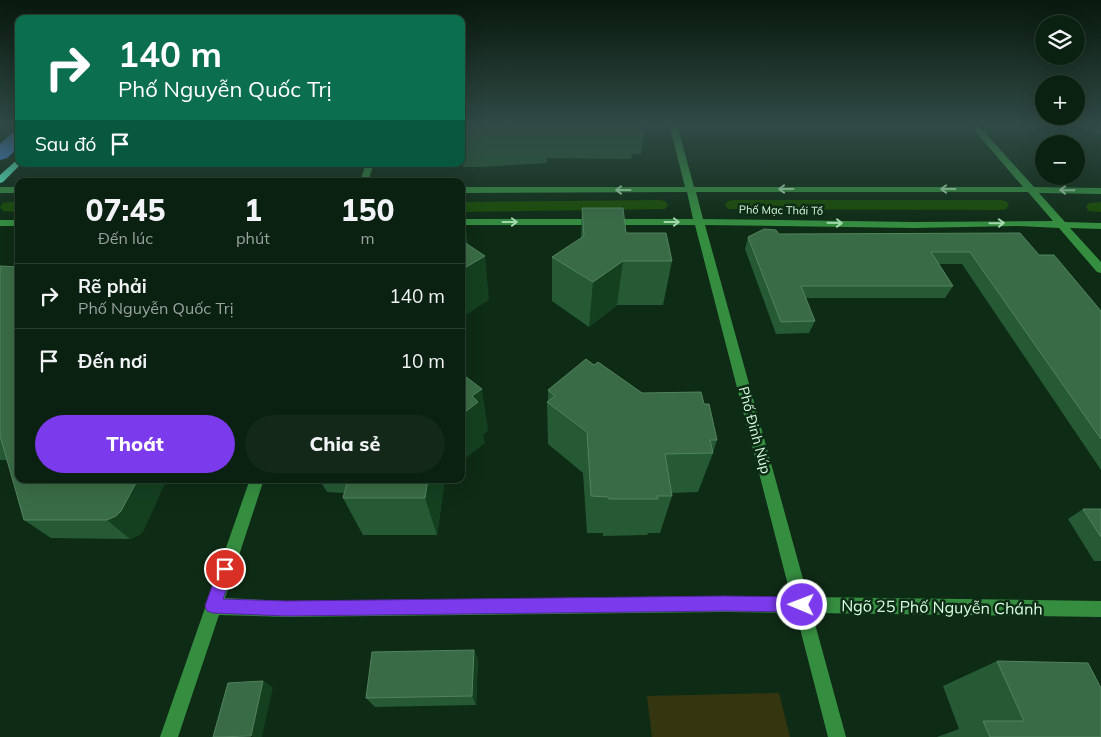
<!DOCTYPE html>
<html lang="vi">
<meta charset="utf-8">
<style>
body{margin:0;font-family:Mulish,sans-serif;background:#132819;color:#f1f3f6;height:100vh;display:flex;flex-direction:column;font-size:19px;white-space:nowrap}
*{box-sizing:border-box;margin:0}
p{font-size:16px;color:#99a39f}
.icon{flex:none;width:28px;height:28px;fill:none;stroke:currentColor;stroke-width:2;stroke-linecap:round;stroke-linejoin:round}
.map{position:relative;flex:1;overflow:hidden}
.details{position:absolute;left:15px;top:178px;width:450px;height:305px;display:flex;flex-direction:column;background:#0a2010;border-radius:10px;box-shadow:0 5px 20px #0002,0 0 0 1px #2a3e30}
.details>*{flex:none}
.hud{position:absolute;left:15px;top:15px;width:450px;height:152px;border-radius:10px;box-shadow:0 5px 20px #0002,0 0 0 1px #2a3e30;background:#0b6e4f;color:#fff;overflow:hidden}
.fabs{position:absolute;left:1035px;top:15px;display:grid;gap:10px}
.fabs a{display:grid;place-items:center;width:50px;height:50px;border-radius:50%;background:#0a2010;box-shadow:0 5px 20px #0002,0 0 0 1px #2a3e30;font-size:25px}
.pin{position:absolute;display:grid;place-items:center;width:42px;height:42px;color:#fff;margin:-21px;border:2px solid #fff;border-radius:50%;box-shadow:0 1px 5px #0007}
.me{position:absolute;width:55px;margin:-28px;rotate:271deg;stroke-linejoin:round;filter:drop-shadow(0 0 4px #0008)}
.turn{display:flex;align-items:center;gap:18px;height:105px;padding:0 20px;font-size:22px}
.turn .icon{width:65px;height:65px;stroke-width:2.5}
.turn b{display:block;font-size:35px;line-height:42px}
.then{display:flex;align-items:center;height:48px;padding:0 20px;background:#0003;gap:10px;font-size:19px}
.eta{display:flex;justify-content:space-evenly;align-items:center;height:85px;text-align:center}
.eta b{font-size:30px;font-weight:800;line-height:35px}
.action{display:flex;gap:10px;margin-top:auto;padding:10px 20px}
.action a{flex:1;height:58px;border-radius:30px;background:#7c3aed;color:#fff;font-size:20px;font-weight:800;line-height:58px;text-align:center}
.action a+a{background:#132819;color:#f1f3f6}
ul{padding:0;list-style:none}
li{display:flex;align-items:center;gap:15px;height:65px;padding:0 20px;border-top:1px solid #2a3e30}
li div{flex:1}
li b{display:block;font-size:19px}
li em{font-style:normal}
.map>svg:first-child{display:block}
</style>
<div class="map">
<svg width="1101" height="737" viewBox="0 0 1101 737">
<rect width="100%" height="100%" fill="#0e2b15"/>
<path fill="#343610" d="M779,693L790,737H652L647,696Z"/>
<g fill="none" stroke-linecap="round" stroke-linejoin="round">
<g fill="#194d05" fill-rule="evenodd">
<path d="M659,200L665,201L668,205L665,209L461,212V202Z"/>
<path d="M734,200H1000L1006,201L1009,205L1006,209L1000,210L728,209L725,205L728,201Z"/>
<path d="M9,202H19V212L3,211L0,207L3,203Z"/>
<path d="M1101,202V212L1089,211L1086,207L1089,203Z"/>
</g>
<g fill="#358e40" fill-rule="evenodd">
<path d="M669,124H677L694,187H1023L969,124H977L1034,187L1101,188V194L1039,193L1065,222L1101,223V229L1070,228L1101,262V273L1097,272L1059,228L1019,226L914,228L705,225L808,597L1101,601V617L812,613L846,737H828L796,613L724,612L286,617L219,615L178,737H160L250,479H264L225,598L286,601L791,597L695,225H461V219H693L687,192L461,193V187H685ZM696,192H1028L1053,221L914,222L703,219Z"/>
<path d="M366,164H374L368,181H360Z"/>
<rect x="0" y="187" width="19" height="6"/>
<rect x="0" y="220" width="19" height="6"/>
</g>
<path fill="#5fffd0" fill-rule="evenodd" d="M19,158V164H21L3,182L0,183V175Z"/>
<path fill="#5397ff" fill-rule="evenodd" d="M19,131V147L7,158L0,160V144L12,133Z"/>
</g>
<g fill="#255a34">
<path d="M461,124H645L641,154H632L631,159L547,158V163L481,167H463V164H453H461Z"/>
<path d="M1089,124H1101V135Z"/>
<path d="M582,208L626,233L672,261L663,305H617L589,327L552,301V257L581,238Z"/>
<path d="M779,234L1039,255L1101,311V470L962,264H939L953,286L945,298H805L815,321L809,333L776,334L745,249L748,237Z"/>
<path d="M0,266L144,530L139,535L130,539L51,538L24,520L7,460H0Z"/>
<path d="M594,365L642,393L704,404L717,440L713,452V453L698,492L671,493L672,496L660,533H648L647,535L603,536V533H587L583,473L548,444L547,402H548V390Z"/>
<path d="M319,479H445L437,535H363L343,498L344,493L327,492Z"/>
<path d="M1083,509H1101V561H1094L1068,519Z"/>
<path d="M474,650L478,660L476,705L375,707L366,698Z"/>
<path d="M997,661L1101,737H937L959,729L943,686Z"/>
</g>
<g fill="#144020">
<path d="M463,208L469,252L485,256L489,300L461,318V217Z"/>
<path d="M623,261L617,305L589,327L593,282Z"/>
<path d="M482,389L488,431L483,435L485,443L461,462V415L472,396Z"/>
<path d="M138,479H167L144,530L139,535L130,539L107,520Z"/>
<path d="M428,479H445L437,535L425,498Z"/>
<path d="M474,650L478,660L476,705L472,696Z"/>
<path d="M263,681L273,687L262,737H253L251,736Z"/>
</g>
<g fill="#396c46" stroke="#52835e">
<path d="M582,208H623L626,233H666L672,261H623L593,282L552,257L584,236Z"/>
<path d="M764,229L776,230L779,234L1020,233L1039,255H1054L1101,311V439L970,252H931L953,286H801L815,321L781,322L748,237Z"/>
<path d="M461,240L485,256L461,270Z"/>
<path d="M0,266L19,267V479H138L121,511L116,516L107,520H24L1,439H0Z"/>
<path d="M586,359L594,365L598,362L642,393L701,392L704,404H709L717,440H710L713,453L665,454L672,496H657L658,499H609L608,497L591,496L587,432L547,402L555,396L548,390Z"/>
<path d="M461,373L482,389L472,396L478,402L461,415Z"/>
<path d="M348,479H428L425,498H343Z"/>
<path d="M1083,509H1101V537Z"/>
<path d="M474,650L472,696L366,698L372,652Z"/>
<path d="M997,661L1088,663L1101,688V737H990L983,721H1024Z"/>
<path d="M263,681L251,736L213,737L228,683Z"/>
</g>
<defs><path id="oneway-shaft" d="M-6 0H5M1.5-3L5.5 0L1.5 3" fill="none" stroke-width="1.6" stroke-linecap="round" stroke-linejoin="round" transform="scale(1.25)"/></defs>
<g stroke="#a7ddb0">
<use href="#oneway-shaft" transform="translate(786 189) rotate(180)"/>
<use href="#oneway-shaft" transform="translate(948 189) rotate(180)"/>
<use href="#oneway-shaft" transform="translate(623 190) rotate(-180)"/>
<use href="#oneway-shaft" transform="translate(1067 190) rotate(-179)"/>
<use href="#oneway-shaft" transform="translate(510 222)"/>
<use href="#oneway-shaft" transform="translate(672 222)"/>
<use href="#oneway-shaft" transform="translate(835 223) rotate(1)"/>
<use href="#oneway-shaft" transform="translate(997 223) rotate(-1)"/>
</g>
<linearGradient id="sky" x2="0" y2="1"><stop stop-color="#08180c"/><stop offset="0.55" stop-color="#304a46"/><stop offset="1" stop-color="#304a46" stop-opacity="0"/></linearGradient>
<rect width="1101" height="227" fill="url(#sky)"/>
<path fill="#7c3aed" stroke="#51269a" d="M225,562L230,564L233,569L223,599L286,601L724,596L802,597L807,599L809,605L807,610L802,612L724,611L286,616L213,613L207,611L205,606L220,564Z"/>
<g text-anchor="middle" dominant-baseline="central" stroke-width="5" stroke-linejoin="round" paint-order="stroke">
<g font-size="11" fill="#d8ffe0" stroke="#0e2b15">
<text transform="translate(781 210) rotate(1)">Phố Mạc Thái Tổ</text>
</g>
<g font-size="14" fill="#d8ffe0" stroke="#0e2b15">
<text transform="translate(755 430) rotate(75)">Phố Đinh Núp</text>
</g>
<g font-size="16" fill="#d8ffe0" stroke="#0e2b15">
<text transform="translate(942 607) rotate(1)">Ngõ 25 Phố Nguyễn Chánh</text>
</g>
</g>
</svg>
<div class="fabs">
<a><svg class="icon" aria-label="layers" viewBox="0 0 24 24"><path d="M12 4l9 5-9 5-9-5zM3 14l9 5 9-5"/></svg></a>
<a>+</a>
<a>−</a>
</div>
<div class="pin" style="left:225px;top:569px;background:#d93025"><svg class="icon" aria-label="arrive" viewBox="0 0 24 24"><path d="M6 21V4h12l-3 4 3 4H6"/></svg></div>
<svg class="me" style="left:802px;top:605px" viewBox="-20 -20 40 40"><circle r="17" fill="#7c3aed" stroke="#fff" stroke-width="3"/><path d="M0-11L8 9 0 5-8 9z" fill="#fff"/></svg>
<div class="hud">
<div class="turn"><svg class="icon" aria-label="right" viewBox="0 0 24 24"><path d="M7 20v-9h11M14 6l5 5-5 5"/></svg><div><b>140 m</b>Phố Nguyễn Quốc Trị</div></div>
<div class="then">Sau đó<svg class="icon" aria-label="arrive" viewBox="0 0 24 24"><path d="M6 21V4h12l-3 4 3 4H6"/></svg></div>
</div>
<section class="details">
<div class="eta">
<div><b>07:45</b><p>Đến lúc</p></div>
<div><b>1</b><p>phút</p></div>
<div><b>150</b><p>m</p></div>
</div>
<ul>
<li><svg class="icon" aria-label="right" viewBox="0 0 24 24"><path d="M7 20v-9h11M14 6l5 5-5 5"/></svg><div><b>Rẽ phải</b><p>Phố Nguyễn Quốc Trị</p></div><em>140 m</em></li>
<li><svg class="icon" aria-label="arrive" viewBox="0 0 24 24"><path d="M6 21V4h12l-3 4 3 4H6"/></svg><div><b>Đến nơi</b></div><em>10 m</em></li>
</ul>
<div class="action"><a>Thoát</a><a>Chia sẻ</a></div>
</section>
</div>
